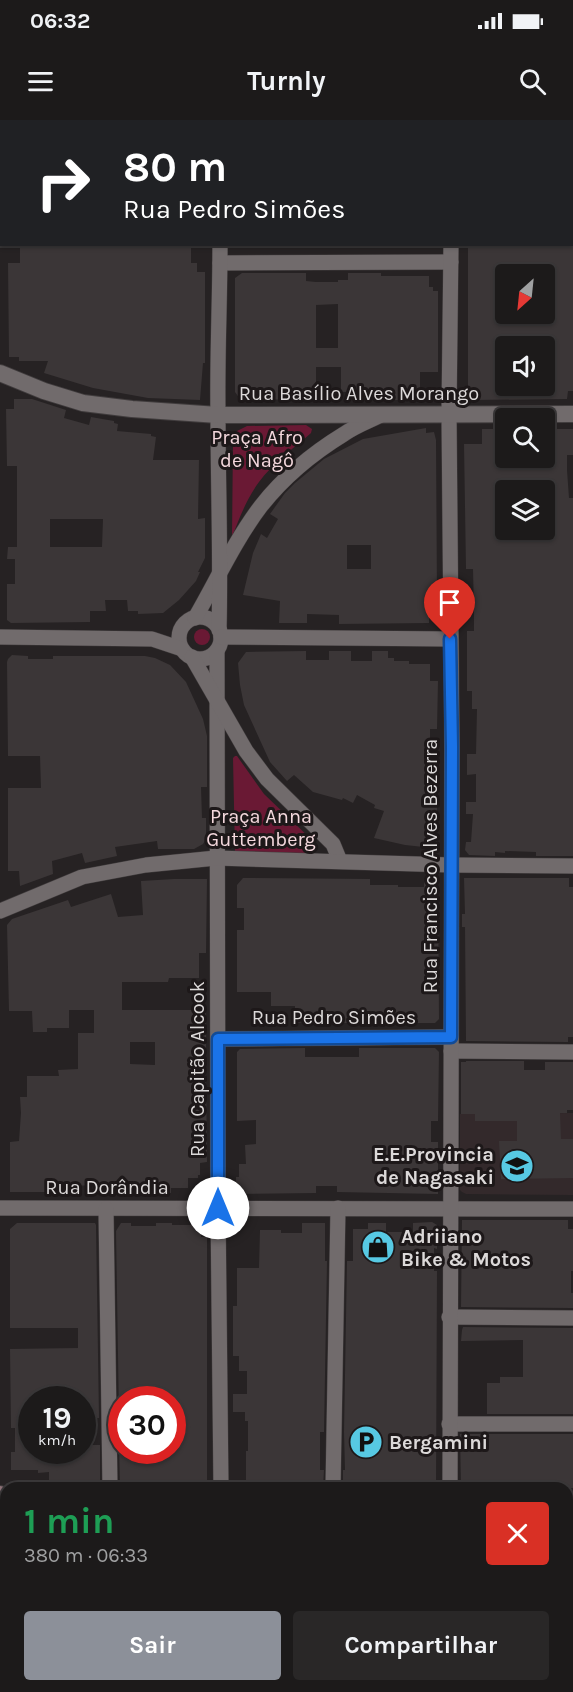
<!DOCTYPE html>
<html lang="pt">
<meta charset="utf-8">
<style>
body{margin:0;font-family:Karla,sans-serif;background:#292727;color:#f1f3f6;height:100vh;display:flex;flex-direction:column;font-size:22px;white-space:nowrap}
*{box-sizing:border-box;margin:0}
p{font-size:20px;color:#a0a1a2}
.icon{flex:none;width:33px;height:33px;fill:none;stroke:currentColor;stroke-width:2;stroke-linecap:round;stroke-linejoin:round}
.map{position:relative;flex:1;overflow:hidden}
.details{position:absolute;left:0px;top:1362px;width:573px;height:210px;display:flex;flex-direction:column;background:#1c1a1a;border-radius:18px 18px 0 0;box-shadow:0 2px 4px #0004,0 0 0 2px #3a3839}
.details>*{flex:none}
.top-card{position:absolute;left:0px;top:0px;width:573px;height:126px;box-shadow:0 2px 4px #0004,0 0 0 2px #3a3839;background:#202124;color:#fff;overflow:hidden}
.needle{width:39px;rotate:207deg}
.fabs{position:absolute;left:495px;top:144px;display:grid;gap:12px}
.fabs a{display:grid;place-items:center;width:60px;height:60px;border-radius:6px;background:#1c1a1a;box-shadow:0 2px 4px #0004,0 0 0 2px #3a3839;font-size:30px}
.speed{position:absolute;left:18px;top:1266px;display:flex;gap:12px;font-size:30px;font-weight:700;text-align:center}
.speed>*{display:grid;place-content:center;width:78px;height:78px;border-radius:50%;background:#1c1a1a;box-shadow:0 2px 4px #0004,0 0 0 2px #3a3839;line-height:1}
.speed small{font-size:15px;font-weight:400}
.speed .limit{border:9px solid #d22;background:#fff;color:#111}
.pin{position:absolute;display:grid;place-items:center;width:51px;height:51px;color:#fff;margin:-62px -26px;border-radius:50% 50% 50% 0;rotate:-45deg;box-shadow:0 0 6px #0007}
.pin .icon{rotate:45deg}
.me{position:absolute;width:66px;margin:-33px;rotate:0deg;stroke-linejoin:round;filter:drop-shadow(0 0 4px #0008)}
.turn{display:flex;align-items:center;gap:21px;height:126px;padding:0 24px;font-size:27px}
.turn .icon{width:78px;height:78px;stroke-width:2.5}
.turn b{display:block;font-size:42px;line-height:51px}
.round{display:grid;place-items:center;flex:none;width:63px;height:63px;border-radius:6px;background:#292727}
.overview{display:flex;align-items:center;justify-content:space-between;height:102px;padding:0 24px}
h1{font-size:36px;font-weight:700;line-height:45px;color:#1e9e55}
.cta{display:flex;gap:12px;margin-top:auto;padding:12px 24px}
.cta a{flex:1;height:69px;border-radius:6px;background:#8c9099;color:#fff;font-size:24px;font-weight:700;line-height:69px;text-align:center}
.cta a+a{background:#292727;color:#f1f3f6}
.status{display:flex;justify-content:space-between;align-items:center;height:42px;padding:0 30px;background:#1c1a1a;direction:ltr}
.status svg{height:16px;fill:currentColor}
header{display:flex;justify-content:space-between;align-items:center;height:78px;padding:0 24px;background:#1c1a1a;font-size:27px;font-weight:700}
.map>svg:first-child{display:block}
</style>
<div class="status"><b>06:32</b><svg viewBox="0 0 49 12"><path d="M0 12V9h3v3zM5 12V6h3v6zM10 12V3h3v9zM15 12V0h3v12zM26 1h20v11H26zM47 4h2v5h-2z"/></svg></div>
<header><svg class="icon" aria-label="menu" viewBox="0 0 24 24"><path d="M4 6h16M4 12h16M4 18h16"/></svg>Turnly<svg class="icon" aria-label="search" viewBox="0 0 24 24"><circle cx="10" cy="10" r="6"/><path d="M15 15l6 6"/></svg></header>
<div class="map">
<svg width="573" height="1572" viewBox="0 0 573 1572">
<rect width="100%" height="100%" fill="#262223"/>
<path fill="#33292b" d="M573,993V1075L466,1074L462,1072L460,1070V994Z"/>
<g fill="#6a1934">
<path d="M306,305L312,309L311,313C294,328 273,343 259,362C247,378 239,399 232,417L233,319L237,311L247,306Z"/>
<circle cx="202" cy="517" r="8"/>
<path d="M235,636H237L264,674L314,722L315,728L310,734L235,733L233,638Z"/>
</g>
<g fill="#3b3637" fill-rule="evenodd">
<path d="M20,124H191V143H197V152H205V243H203L200,280L148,278L93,268L44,253L48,241H19V237H9L8,143H20Z"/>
<path d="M468,124H573V271H568L567,279L474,280L468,276ZM506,154H544V197H506ZM506,226H544V266H504Z"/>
<path d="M242,153H306V161L316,162H338V160H348V153H381V156H429V167H433V171H438V252H420V280H381V271L341,272V247H316V280L240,279L235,272V158ZM338,184V228H316V185Z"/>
<path d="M14,279H32L66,290L64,298L89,305L91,297L114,301V303L118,304L117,311L151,314V316L156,317L153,340H199L198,399L205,398V438L198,452H200L196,461L179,480L163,493L138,494V491H128L127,480H105L106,491H90V502L11,503L7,500V464H15V439H7L8,427H17V346H7L6,289H14ZM50,399H103L102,427H50Z"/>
<path d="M426,308V313L434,312L436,320L437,477H435V495H429V503L339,504V495L307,494V503H279L280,481L243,475L253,433L261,414L267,418L278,399L270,394L285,373L295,363L324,339L363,319ZM347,425H371V449H347Z"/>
<path d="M482,309H506V338H544V309H573V335H567V350L569,378H573V736H536V732L505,731V733L495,732V736L469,735L465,730L466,722H471L473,694H466V682H476V654L467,655V634H476L477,589H472V571H467V511H474V490L473,449H466L464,324H482ZM506,370H544V410H506Z"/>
<path d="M306,531V540H329V531H351V541H372V531H388V538H394V541H409V544H430V561H438L437,609H430V633H437V725L433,728L405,725L374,718L384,691L374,688L375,685L357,675L353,683L343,678L342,680L313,672L294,655L287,661L270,642L244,585L240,565L238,543L246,532Z"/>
<path d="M12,535L28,536V539H53V536H145L155,538L170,545L186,562L203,599L207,616V667H201L202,698H206V719L203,724L194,729H158L157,721L115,727L117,736L85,743L82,733L52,741L53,754L20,766L19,751H8V668H41L40,636H8L7,542L8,539Z"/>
<path d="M243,758L370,759V765H398V767H424V759H434L438,763L439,899L435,903H317V901L295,903V886H271V872H237V810H244V788H237V765Z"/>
<path d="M464,758H569V767H573V917H568V922L466,921L465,807H462V794H465Z"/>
<path d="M174,759H207L206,833H199V858H169L168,862H122V890H206V928H199L200,955H206L207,1042L200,1043V1055H198V1058H188V1068H171V1073L102,1072V1065L68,1066V1072H10V1022L19,1021L21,993L20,977H27V956H59L58,950L78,949V913H94V890H69V908H47V912H33L32,891H9L7,805L12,799L68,780L71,787L111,774L118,797L143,795L141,761ZM130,922H155V945L130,944Z"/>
<path d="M305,928V937H359V928H435L439,932L438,1001H431V1022H438V1074L337,1072V1066H316V1073L236,1074V1057H239V1044H246L245,1025L256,1024V1000L237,1001V932L240,929Z"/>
<path d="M466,941H524V950H545V942H573V990H567V993H560L561,1019H573V1058L501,1059L499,1021H517V1001H475V994H461V942H466Z"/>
<path d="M462,1100H568V1109H573V1151H571V1173H573V1188L461,1187Z"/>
<path d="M432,1102L437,1105V1129L434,1128V1151H437L436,1368H343V1350H345L344,1312L347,1141H353V1109H368V1103H386V1112H413V1103Z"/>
<path d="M17,1103H95L96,1105L99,1298H82V1280H32V1330H82V1325H100V1368H49V1352L38,1353V1350H11V1332H15V1308H11L10,1229L78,1228V1208H10V1109Z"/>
<path d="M121,1103H131V1106H156V1103H172V1105H201V1117H207V1368H120L119,1325H122V1330H172V1280H122V1297H119L116,1111Z"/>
<path d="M302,1103H325V1141H327L324,1312H320V1350H324L323,1368H246V1331H248V1301H245V1292H233V1274H247V1251H239V1236H233V1186H237V1148H259L260,1110H281V1113H302Z"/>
<path d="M463,1207L573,1208V1294H487V1263H500V1257H523V1220L461,1221L462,1210Z"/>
<path d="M460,1314H573V1368H461Z"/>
</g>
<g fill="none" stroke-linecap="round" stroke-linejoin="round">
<defs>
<g id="minor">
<path d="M219,0V2"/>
<path d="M451,0V2"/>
<path d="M0,43H2"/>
<path d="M220,143L451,142"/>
<circle cx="200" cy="518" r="21"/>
<path d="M195,498C216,462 235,420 261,386C283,358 313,333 344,314C355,306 369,301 381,295"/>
<path d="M219,510C221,438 218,366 218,294C217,238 220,181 220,124"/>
<path d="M0,517L152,519L182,529"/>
<path d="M221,517L450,519"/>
<path d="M217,531L218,1088L221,1368"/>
<path d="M192,537L246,631L267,659L333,724L340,741"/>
<path d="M0,791L82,757L146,745L216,738L451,745L573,746"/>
<path d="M218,919L451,917"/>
<path d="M451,931L573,932"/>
<path d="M0,1088L573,1089"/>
<path d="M106,1089L110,1368"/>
<path d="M449,1197L573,1198"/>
<path d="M449,1304H573"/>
<path d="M333,1368L338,1088"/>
<path d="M450,1368L452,627L449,293L451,124"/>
<path d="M253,1572L256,1566"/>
<path d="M449,1572V1566"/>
</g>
<path id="tertiary" d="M0,253L44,271L83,283L132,289L218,295L573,294"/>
<g id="secondary">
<path d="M0,1374L6,1376"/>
<path d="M0,1400L6,1403"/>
<path d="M567,1416H573"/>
<path d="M0,1419H6"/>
</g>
</defs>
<use href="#minor" stroke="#403c3d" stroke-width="16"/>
<use href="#tertiary" stroke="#403c3d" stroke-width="18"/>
<use href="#secondary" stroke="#403c3d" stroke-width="18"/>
<use href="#minor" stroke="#716b6c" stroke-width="15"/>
<use href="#tertiary" stroke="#716b6c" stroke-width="16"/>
<use href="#secondary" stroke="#8e7278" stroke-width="16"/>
</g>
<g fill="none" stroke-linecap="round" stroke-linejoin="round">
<defs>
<path id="route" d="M218,1088V919L451,917L452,627L450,519"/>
</defs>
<use href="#route" stroke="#114b97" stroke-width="15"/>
<use href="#route" stroke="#1a73e8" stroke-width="10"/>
</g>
<defs>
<symbol id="school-disc" viewBox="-11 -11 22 22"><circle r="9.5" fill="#57c9e3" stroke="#1d1819"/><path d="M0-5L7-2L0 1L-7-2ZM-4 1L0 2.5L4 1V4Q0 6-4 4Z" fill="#111"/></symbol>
<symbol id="shop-disc" viewBox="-11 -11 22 22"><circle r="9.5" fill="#57c9e3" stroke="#1d1819"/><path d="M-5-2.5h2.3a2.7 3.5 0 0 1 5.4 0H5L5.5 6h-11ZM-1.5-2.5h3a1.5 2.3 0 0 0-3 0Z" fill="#111"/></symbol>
<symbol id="parking-disc" viewBox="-11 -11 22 22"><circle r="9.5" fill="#57c9e3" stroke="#1d1819"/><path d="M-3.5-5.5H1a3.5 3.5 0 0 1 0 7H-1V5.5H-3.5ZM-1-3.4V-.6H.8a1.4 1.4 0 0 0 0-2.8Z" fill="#111"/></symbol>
</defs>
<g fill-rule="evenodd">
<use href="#school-disc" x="498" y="1027" width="38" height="38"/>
<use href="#shop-disc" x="359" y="1108" width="38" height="38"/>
<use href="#parking-disc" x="347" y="1303" width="38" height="38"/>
</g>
<g text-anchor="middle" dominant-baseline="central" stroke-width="6" stroke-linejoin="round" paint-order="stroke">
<g font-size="20" fill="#dcd9d9" stroke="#1d1819">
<text x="359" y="273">Rua Basílio Alves Morango</text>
<text transform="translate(430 746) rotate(-90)">Rua Francisco Alves Bezerra</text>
<text x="334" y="897">Rua Pedro Simões</text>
<text transform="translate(197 949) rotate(-90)">Rua Capitão Alcook</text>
<text x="107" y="1067">Rua Dorândia</text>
</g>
<g font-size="20" fill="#f4d8dd" stroke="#1d1819">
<text x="257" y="317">Praça Afro<tspan x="257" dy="23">de Nagô</tspan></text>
<text x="261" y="696">Praça Anna<tspan x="261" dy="23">Guttemberg</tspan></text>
</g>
<g font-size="20" font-weight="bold" fill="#dcd9d9" stroke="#1d1819" text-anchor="start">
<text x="494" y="1034" text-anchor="end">E.E.Provincia<tspan x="494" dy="23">de Nagasaki</tspan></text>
<text x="401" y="1116">Adriiano<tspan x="401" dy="23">Bike &amp; Motos</tspan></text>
<text x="389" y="1322">Bergamini</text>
</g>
</g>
</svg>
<div class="fabs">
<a><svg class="needle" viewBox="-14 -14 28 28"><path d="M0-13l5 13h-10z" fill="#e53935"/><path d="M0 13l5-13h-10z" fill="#a0a1a2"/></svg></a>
<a><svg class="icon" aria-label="sound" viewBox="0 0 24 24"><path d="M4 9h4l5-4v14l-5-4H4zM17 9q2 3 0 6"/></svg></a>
<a><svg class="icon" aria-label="search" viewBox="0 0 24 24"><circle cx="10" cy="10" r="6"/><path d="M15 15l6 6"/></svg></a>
<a><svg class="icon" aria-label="layers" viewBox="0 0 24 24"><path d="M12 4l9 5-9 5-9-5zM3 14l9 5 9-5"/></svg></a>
</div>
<div class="speed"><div>19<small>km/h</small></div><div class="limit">30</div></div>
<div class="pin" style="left:450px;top:519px;background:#d93025"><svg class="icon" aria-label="arrive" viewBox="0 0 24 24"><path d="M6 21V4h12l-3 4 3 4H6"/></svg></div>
<svg class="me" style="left:218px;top:1088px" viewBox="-20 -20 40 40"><circle r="19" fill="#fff"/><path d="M0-13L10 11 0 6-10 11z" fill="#1a73e8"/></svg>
<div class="top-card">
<div class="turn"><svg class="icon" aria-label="right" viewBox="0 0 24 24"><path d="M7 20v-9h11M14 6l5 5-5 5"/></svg><div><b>80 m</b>Rua Pedro Simões</div></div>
</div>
<section class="details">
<div class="overview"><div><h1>1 min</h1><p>380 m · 06:33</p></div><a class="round" style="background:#d93025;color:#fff"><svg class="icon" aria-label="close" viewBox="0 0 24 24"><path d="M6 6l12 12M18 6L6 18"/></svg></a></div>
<div class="cta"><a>Sair</a><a>Compartilhar</a></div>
</section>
</div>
